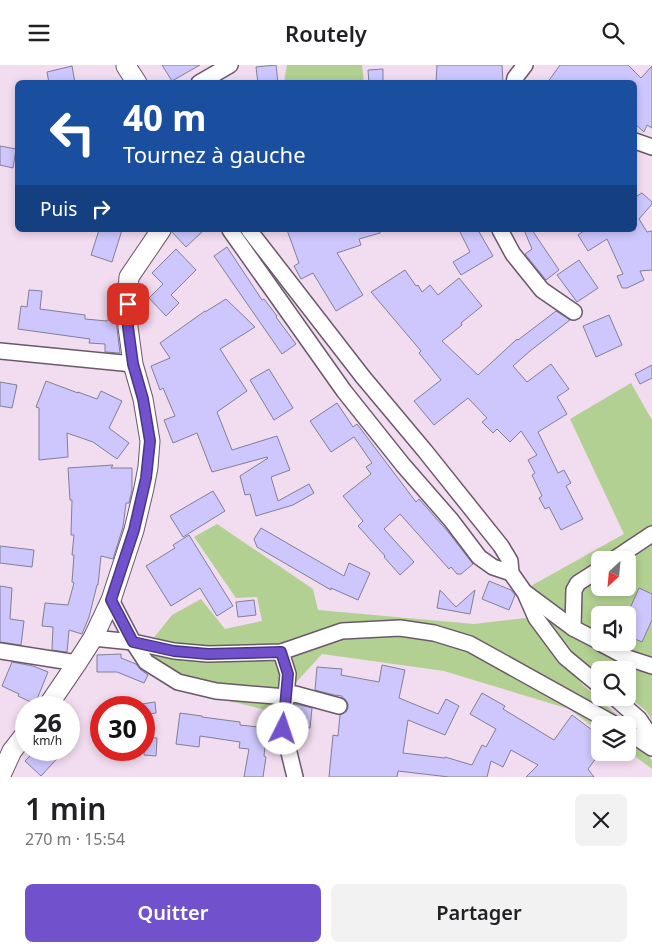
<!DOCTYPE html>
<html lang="fr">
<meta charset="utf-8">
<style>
body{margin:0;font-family:"Noto Sans",sans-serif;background:#f2f2f2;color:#202124;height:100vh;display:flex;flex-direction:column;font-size:19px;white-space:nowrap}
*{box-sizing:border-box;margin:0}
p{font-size:16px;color:#757577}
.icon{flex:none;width:28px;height:28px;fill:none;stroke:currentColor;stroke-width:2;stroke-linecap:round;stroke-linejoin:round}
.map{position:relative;height:712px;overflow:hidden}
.drawer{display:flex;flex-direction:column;background:#fff;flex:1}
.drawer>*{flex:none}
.hud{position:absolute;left:15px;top:15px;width:622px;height:152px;border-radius:8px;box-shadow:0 2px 8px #0003;background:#1a4fa0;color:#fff;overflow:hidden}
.needle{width:32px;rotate:206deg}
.tools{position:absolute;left:591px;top:486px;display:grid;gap:10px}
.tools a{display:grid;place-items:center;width:45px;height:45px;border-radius:8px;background:#fff;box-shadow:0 2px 8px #0003;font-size:25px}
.speed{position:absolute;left:15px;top:631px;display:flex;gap:10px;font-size:25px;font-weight:700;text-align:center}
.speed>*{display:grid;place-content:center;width:65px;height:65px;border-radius:50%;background:#fff;box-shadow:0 2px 8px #0003;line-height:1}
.speed small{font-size:12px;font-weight:400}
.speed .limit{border:8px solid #d22;background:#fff;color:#111}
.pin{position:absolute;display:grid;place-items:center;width:42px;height:42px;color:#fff;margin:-21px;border-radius:10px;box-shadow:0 2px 8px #0006}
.me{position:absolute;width:55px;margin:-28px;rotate:4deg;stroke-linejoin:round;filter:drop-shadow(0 0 4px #0008)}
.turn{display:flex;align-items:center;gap:18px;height:105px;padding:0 25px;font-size:22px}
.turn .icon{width:65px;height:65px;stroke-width:2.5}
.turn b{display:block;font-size:35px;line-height:42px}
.then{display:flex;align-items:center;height:48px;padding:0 25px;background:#0003;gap:10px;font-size:19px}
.round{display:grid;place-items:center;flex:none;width:52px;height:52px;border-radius:8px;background:#f2f2f2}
.head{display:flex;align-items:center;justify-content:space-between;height:85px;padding:0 25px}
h1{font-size:30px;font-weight:600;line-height:38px}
.button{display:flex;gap:10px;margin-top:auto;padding:10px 25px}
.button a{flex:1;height:58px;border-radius:8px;background:#7152cc;color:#fff;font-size:20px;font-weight:600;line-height:58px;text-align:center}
.button a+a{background:#f2f2f2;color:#202124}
header{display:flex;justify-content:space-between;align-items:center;height:65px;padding:0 25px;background:#fff;font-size:22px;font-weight:600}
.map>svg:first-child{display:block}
</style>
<header><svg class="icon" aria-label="menu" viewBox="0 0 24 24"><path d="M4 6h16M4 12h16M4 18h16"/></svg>Routely<svg class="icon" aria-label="search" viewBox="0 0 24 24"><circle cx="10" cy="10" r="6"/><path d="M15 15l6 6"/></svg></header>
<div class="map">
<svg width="652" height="712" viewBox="0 0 652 712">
<rect width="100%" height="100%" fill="#f2dcf0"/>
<g fill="#b2d091" fill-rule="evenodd">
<path d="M287,0H362L364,17H284Z"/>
<path d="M631,318L652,355V655L646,646L628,631V605H600V609L572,587L520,527L624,469L570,354ZM600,495H628V522H600ZM600,550H628V578H600Z"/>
<path d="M217,459L313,524L318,545L474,559L526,553L584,621L635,666L652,696V704L628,686V660H600V667L569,644L444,606L322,589L270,646L176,623L136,595L172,550L201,534L225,564L262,556L257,532L236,533L194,472Z"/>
</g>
<g fill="#cdc7fd" stroke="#817f97">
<path d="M162,0H200L172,16Z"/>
<path d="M276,0L278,18H258L256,2Z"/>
<path d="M437,0H502L503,18H436Z"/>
<path d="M560,0H628L641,13L652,1V63L647,60L644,67L635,59V18H547Z"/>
<path d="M72,1L75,18H49L47,7Z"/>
<path d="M383,4V18H369L368,5Z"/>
<path d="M0,81L16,84L13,103L0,100Z"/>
<path d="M642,128L652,137V139L639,154L647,167L652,166V205L640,206L644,215L627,223H622L617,211L623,209L607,174L588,186L578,170L585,165H635V132Z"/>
<path d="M99,165H122L112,197L91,190Z"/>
<path d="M172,165H204L186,182L172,167Z"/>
<path d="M287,165H380V168L359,174L361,180L337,188L363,230L336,246L313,208L301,214L294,201L299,198Z"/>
<path d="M459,165H478L493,191L461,210L453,197L470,187Z"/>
<path d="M524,165H532L559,205L546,215L525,189L532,184Z"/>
<path d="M227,182L262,235L264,234L277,251L276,252L296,279L282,289L214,191Z"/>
<path d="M176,184L196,205L171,230L179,238L166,251L149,233L163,219L152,208Z"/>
<path d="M579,195L598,223L577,237L557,210Z"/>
<path d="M405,205L416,221L418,220L422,227L430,220L438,230L459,213L482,241L461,258L462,260L442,276L478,310L517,274L518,275L556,246L570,255L530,286L513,301L527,317L551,299L569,324L557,332L567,349L538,367L558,408L564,405L571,418L566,421L583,454L561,465L549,442L545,444L539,433L542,431L532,410L535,408L528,395L537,390L521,366L510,377L497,364L493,368L482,357L487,353L468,333L434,360L414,336L441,315L419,288L421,286L371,227Z"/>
<path d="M29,225L42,226L40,244L85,250V254L107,256V255H116L120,288L105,287V279L89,278L90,274L18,264L21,241L27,242Z"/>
<path d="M226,234L255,262L220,284L247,326L217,347L232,385L277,371L290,405L271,412L278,436L309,419L314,428L293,440L256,451L250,429L245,430L240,411L268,393L267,392L212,407L197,368L173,378L164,355L175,351L163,323L160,325L151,301L170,293L160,278L205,246V247Z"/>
<path d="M609,250L622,280L596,292L583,261Z"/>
<path d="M652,300V313L640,319L635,309Z"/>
<path d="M269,304L293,343L274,355L250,315Z"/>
<path d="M46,316L78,328V327L97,334L101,326L122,336L109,363L129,378L117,394L93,377L67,368L68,392L39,395V343L36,342Z"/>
<path d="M0,317L17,320L12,343L0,341Z"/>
<path d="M337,338L353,362L357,359L416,437L419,434L449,468L473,499L461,509H457L451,502L449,504L400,449L384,464L414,497L400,510L384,492L385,491L358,461L363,456L343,431L371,409L366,402L372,398L354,372L331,387L310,356Z"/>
<path d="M113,400L111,403H132V425L129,438H126L123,462L113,494L101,491L98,520H97L89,552L82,569L69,565L67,587L52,585L53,562L42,561L45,538L68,540L74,518L72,517L74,490H72L74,470H71L72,435H70L68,403Z"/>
<path d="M213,426L225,446L183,472L170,451Z"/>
<path d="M261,463L344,511L349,498L370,508L358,535L331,523V525L257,482L254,474Z"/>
<path d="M189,470L233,541L217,551L200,523L171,541L146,501L175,483L173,480Z"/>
<path d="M0,481L34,485L32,502L0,498Z"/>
<path d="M489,516L511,525L515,530L509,545L482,534Z"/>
<path d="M0,521L12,523L10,554L24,556L21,580L0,577Z"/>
<path d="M639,523L652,529V555L642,577L628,571L627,550Z"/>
<path d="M440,525L456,542L475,525L470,549L437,543Z"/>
<path d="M254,535L256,550L238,552L236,537Z"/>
<path d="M121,589V593L136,599L141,605L148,610L144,618L117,607H97V590Z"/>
<path d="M12,597L33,601L48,607L35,639L18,631L19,629L2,621Z"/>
<path d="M382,600L405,605L399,633L438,649L446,634L459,641L445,670L408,655L403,688L445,693V692L472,700L482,680L486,682L496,664L470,649L482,628L505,641L503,644L554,675L572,650L600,671V688L588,704L594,712H526L538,700L511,685L503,702L491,696L487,712H449L398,706L397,712H329L333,670L338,671L340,650L346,647L348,643V639L346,635L342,632V631L334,630L315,625L317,602L342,604L341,610L379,617Z"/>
<path d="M155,637L156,648L144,650V642H143L142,639Z"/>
<path d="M295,639L312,643L310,663L293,661Z"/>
<path d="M180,648L202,651V652L240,657V660L267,663L264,691L266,692L263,712H244L249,684L239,683L240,677L200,671L199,682L176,679Z"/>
<path d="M144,672L157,673L156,691L144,690Z"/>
<path d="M36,685H65L41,711L25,696Z"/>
</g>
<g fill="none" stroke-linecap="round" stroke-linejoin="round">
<defs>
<g id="minor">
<path d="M199,18L230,0"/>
<path d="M514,18L515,13L525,0"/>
<path d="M635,76L652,82"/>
<path d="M230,165L344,326L403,400L451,455L479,492L493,502L511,508"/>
<path d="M249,165L363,312L425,386L501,481L510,496L511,508L525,528L536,553L565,592L600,621"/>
<path d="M500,165L513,189L542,225L574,247"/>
<path d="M0,286L133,299"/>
<path d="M613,495L652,469"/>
<path d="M527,529L573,563L600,577"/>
<path d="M111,535L133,577L146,597L178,617L216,626L286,632L295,629L339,641"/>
<path d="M573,563L574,525L578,518L600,504"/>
<path d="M93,573L133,577L174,586L208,589L281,587L342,566L400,563L434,568L470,579L616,660"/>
<path d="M600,578L628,593L652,601"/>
<path d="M0,586L77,598"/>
<path d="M281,587L288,609L283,663L295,712"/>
<path d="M614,632L639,654L652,673"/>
<path d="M628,667L652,683"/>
</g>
<g id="tertiary">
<path d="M126,1L137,18"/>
<path d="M47,642L77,598L93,573L111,535L134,465L144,423L148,402L150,376L143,334L133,299L128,262L127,239L129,212L161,165"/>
<path d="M0,712L12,686L26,668"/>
</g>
</defs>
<use href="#minor" stroke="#6b586a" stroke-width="18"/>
<use href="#tertiary" stroke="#6b586a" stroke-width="21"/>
<use href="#minor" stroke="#fff" stroke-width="15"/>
<use href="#tertiary" stroke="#fff" stroke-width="19"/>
</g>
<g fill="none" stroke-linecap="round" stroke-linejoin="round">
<defs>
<path id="route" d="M128,239V262L133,299L143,334L150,376L146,413L134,465L111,535L133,577L174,586L208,589L281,587L288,609L283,664"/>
</defs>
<use href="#route" stroke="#493585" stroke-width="12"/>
<use href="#route" stroke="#7152cc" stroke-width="9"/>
</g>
</svg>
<div class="tools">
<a><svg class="needle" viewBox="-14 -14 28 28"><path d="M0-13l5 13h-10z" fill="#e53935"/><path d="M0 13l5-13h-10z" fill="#757577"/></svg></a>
<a><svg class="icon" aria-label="sound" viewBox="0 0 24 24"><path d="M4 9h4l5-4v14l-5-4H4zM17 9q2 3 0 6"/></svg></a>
<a><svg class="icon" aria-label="search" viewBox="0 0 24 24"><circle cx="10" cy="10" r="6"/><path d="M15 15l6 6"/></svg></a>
<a><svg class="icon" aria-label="layers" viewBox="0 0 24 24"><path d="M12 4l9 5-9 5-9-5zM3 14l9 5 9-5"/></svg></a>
</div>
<div class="speed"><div>26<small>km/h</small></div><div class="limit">30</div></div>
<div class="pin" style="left:128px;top:239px;background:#d93025"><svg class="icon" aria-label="arrive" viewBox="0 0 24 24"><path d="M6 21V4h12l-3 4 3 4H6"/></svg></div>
<svg class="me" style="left:283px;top:664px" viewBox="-20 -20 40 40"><circle r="19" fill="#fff"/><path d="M0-13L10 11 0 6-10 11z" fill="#7152cc"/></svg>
<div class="hud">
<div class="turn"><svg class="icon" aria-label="left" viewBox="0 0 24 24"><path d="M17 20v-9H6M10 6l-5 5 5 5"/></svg><div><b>40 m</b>Tournez à gauche</div></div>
<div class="then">Puis<svg class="icon" aria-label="right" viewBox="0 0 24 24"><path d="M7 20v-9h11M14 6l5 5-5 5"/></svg></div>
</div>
</div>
<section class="drawer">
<div class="head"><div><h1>1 min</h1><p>270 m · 15:54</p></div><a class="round"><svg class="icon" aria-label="close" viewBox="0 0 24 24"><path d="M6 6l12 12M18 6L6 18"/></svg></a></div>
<div class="button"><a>Quitter</a><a>Partager</a></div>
</section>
